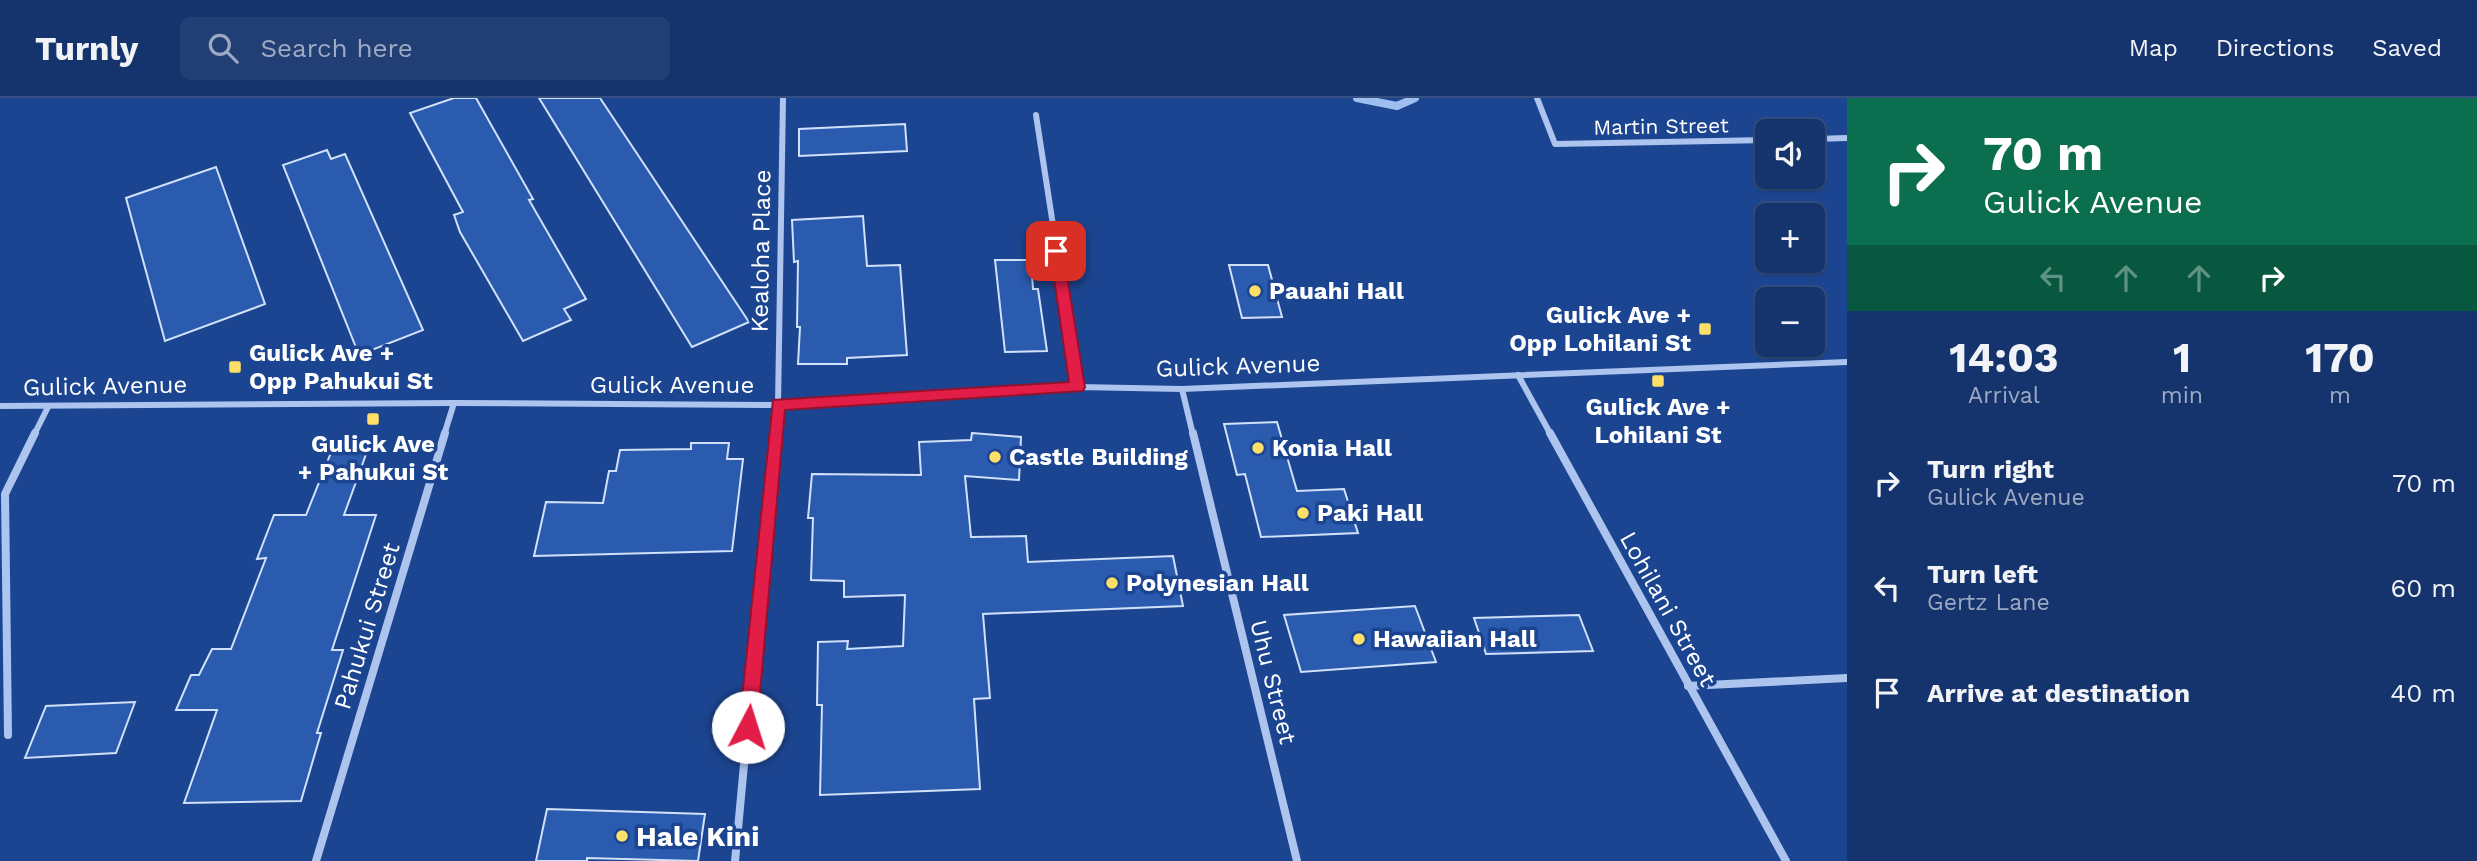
<!DOCTYPE html>
<meta charset="utf-8">
<style>
body{margin:0;font-family:"Work Sans",sans-serif;background:#223f75;color:#f1f3f6;height:100vh;display:flex;flex-direction:column;font-size:26px;white-space:nowrap}
*{box-sizing:border-box;margin:0}
p{font-size:23px;color:#9daac2}
.icon{flex:none;width:38px;height:38px;fill:none;stroke:currentColor;stroke-width:2;stroke-linecap:round;stroke-linejoin:round}
.map{position:relative;flex:1;overflow:hidden}
.side{display:flex;flex-direction:column;background:#15346d;width:630px}
.side>*{flex:none}
.hud{background:#0b6e4f;color:#fff;overflow:hidden}
.tools{position:absolute;left:1755px;top:21px;display:grid;gap:14px}
.tools a{display:grid;place-items:center;width:70px;height:70px;border-radius:10px;background:#15346d;box-shadow:0 2px 5px #0004,0 0 0 2px #344f80;font-size:35px}
.pin{position:absolute;display:grid;place-items:center;width:60px;height:60px;color:#fff;margin:-30px;border-radius:14px;box-shadow:0 4px 10px #0006}
.me{position:absolute;width:77px;margin:-38px;rotate:5deg;stroke-linejoin:round;filter:drop-shadow(0 0 5px #0008)}
.turn{display:flex;align-items:center;gap:24px;height:147px;padding:0 21px;font-size:32px}
.turn .icon{width:91px;height:91px;stroke-width:2.5}
.turn b{display:block;font-size:49px;line-height:60px}
.lanes{display:flex;align-items:center;height:66px;padding:0 21px;background:#0003;justify-content:center;gap:35px;direction:ltr}
.lanes .off{opacity:.35}
.eta{display:flex;justify-content:space-evenly;align-items:center;height:119px;text-align:center}
.eta b{font-size:42px;font-weight:700;line-height:49px}
ul{padding:0;list-style:none}
li{display:flex;align-items:center;gap:21px;height:105px;padding:0 21px}
li div{flex:1}
li b{display:block;font-size:26px}
li em{font-style:normal}
header{display:flex;align-items:center;gap:42px;box-sizing:border-box;height:98px;padding:0 35px;background:#15346d;border-bottom:2px solid #344f80}
header strong{font-size:33px}
nav{display:flex;gap:38px;margin-inline-start:auto;font-size:24px}
.search{width:490px;height:63px;background:#223f75;display:flex;align-items:center;gap:18px;box-sizing:border-box;padding:0 24px;border-radius:10px;color:#9daac2;font-size:26px}
main{display:flex;flex:1;min-height:0}
.map>svg:first-child{display:block}
</style>
<header>
<strong>Turnly</strong>
<div class="search"><svg class="icon" aria-label="search" viewBox="0 0 24 24"><circle cx="10" cy="10" r="6"/><path d="M15 15l6 6"/></svg>Search here</div>
<nav><a>Map</a><a>Directions</a><a>Saved</a></nav>
</header>
<main>
<div class="map">
<svg width="1847" height="763" viewBox="0 0 1847 763">
<rect width="100%" height="100%" fill="#1c4591"/>
<g fill="none" stroke-linecap="round" stroke-linejoin="round">
<path stroke="#9fbef0" stroke-width="8" d="M1357,0L1397,8L1415,0"/>
</g>
<g fill="#2b5bae" stroke="#d2e1fa" stroke-width="2">
<path d="M454,0H476L533,101L529,102L586,201L564,211L571,222L523,243L460,134L454,117L463,114L410,15Z"/>
<path d="M539,0H600L749,224L692,249Z"/>
<path d="M905,26L907,53L799,58V31Z"/>
<path d="M327,52L331,61L345,56L423,232L359,257L283,67Z"/>
<path d="M216,69L265,206L165,243L126,100Z"/>
<path d="M863,118L867,168L900,167L907,257L847,260V266H798L800,229H797L798,163L794,164L792,122Z"/>
<path d="M995,162H1031L1033,191H1038L1047,253L1005,254Z"/>
<path d="M1229,167H1268L1282,219L1242,220Z"/>
<path d="M1277,324L1297,393L1344,391L1358,435L1261,439L1245,376L1237,377L1224,326Z"/>
<path d="M972,335L1021,339L1019,382L965,378L971,439L1026,438L1028,464L1173,458L1183,508L983,516L990,600L974,601L980,691L820,697L822,607H817L818,544L848,543L847,551L903,548L905,497L844,499V483L811,482L813,420H808L812,376L921,377L919,344L971,342Z"/>
<path d="M691,345H729L727,361H743L732,453L534,458L546,404L603,405L609,373H616L620,352L691,351Z"/>
<path d="M334,347L369,348L344,417H376L332,552H343L317,635H321L301,703L184,705L217,612H176L191,577H199L212,551H231L266,460L257,461L274,417H306Z"/>
<path d="M1415,508L1436,564L1301,574L1284,517Z"/>
<path d="M1579,517L1593,553L1486,556L1474,520Z"/>
<path d="M135,604L116,655L25,660L46,608Z"/>
<path d="M547,711L705,716L698,763L587,760V763H536Z"/>
</g>
<g fill="none" stroke-linecap="round" stroke-linejoin="round">
<g stroke="#acc4ee" stroke-width="6">
<path d="M1537,0L1555,46L1768,42"/>
<path d="M1036,17L1078,289"/>
<path d="M1813,41L1847,40"/>
<path d="M1518,277L1551,337"/>
<path d="M1182,291L1193,337"/>
<path d="M0,308L454,305L778,307L1078,289L1182,291L1847,264"/>
<path d="M34,337L48,309"/>
<path d="M444,337L454,305"/>
<path d="M775,337L778,307L783,0"/>
</g>
<g stroke="#acc4ee" stroke-width="8">
<path d="M1193,335L1297,763"/>
<path d="M1550,335L1786,763"/>
<path d="M1688,588L1847,580"/>
<path d="M8,637L5,396L35,335"/>
<path d="M316,763L445,335"/>
<path d="M735,763L775,335"/>
</g>
</g>
<path fill="#e11d48" stroke="#92132f" stroke-width="2" d="M1056,148L1063,153L1085,289L1083,293L785,312L757,629L754,635L748,638L741,635L739,629L773,302L1069,284L1050,153Z"/>
<g fill="#fee069" stroke="#1c4591" stroke-width="2.5">
<circle cx="1255" cy="193" r="7"/>
<rect x="1698" y="224" width="14" height="14" rx="3.5"/>
<rect x="228" y="262" width="14" height="14" rx="3.5"/>
<rect x="1651" y="276" width="14" height="14" rx="3.5"/>
<rect x="366" y="314" width="14" height="14" rx="3.5"/>
<circle cx="1258" cy="350" r="7"/>
<circle cx="995" cy="359" r="7"/>
<circle cx="1303" cy="415" r="7"/>
<circle cx="1112" cy="485" r="7"/>
<circle cx="1359" cy="541" r="7"/>
<circle cx="622" cy="738" r="7"/>
</g>
<g text-anchor="middle" dominant-baseline="central" stroke-width="7" stroke-linejoin="round" paint-order="stroke">
<g font-size="21" fill="#fff" stroke="#1c4591">
<text transform="translate(1661 28) rotate(-1)">Martin Street</text>
</g>
<g font-size="24" fill="#fff" stroke="#1c4591">
<text transform="translate(761 153) rotate(-89)">Kealoha Place</text>
<text transform="translate(1238 268) rotate(-2)">Gulick Avenue</text>
<text x="672" y="287">Gulick Avenue</text>
<text transform="translate(105 288) rotate(-1)">Gulick Avenue</text>
<text transform="translate(1668 511) rotate(61)">Lohilani Street</text>
<text transform="translate(367 528) rotate(-73)">Pahukui Street</text>
<text transform="translate(1273 584) rotate(76)">Uhu Street</text>
</g>
<g font-size="24" font-weight="bold" fill="#fff" stroke="#1c4591" text-anchor="start">
<text x="1269" y="193">Pauahi Hall</text>
<text x="1691" y="217" text-anchor="end">Gulick Ave +<tspan x="1691" dy="28">Opp Lohilani St</tspan></text>
<text x="249" y="255">Gulick Ave +<tspan x="249" dy="28">Opp Pahukui St</tspan></text>
<text x="1658" y="309" text-anchor="middle">Gulick Ave +<tspan x="1658" dy="28">Lohilani St</tspan></text>
<text x="373" y="346" text-anchor="middle">Gulick Ave<tspan x="373" dy="28">+ Pahukui St</tspan></text>
<text x="1272" y="350">Konia Hall</text>
<text x="1009" y="359">Castle Building</text>
<text x="1317" y="415">Paki Hall</text>
<text x="1126" y="485">Polynesian Hall</text>
<text x="1373" y="541">Hawaiian Hall</text>
</g>
<g font-size="28" font-weight="bold" fill="#fff" stroke="#1c4591" text-anchor="start">
<text x="636" y="738">Hale Kini</text>
</g>
</g>
</svg>
<div class="tools">
<a><svg class="icon" aria-label="sound" viewBox="0 0 24 24"><path d="M4 9h4l5-4v14l-5-4H4zM17 9q2 3 0 6"/></svg></a>
<a>+</a>
<a>−</a>
</div>
<div class="pin" style="left:1056px;top:153px;background:#d93025"><svg class="icon" aria-label="arrive" viewBox="0 0 24 24"><path d="M6 21V4h12l-3 4 3 4H6"/></svg></div>
<svg class="me" style="left:748px;top:629px" viewBox="-20 -20 40 40"><circle r="19" fill="#fff"/><path d="M0-13L10 11 0 6-10 11z" fill="#e11d48"/></svg>
</div>
<section class="side">
<div class="hud">
<div class="turn"><svg class="icon" aria-label="right" viewBox="0 0 24 24"><path d="M7 20v-9h11M14 6l5 5-5 5"/></svg><div><b>70 m</b>Gulick Avenue</div></div>
<div class="lanes"><svg class="icon off" aria-label="left" viewBox="0 0 24 24"><path d="M17 20v-9H6M10 6l-5 5 5 5"/></svg><svg class="icon off" aria-label="ahead" viewBox="0 0 24 24"><path d="M12 20V5M6 11l6-6 6 6"/></svg><svg class="icon off" aria-label="ahead" viewBox="0 0 24 24"><path d="M12 20V5M6 11l6-6 6 6"/></svg><svg class="icon" aria-label="right" viewBox="0 0 24 24"><path d="M7 20v-9h11M14 6l5 5-5 5"/></svg></div>
</div>
<div class="eta">
<div><b>14:03</b><p>Arrival</p></div>
<div><b>1</b><p>min</p></div>
<div><b>170</b><p>m</p></div>
</div>
<ul>
<li><svg class="icon" aria-label="right" viewBox="0 0 24 24"><path d="M7 20v-9h11M14 6l5 5-5 5"/></svg><div><b>Turn right</b><p>Gulick Avenue</p></div><em>70 m</em></li>
<li><svg class="icon" aria-label="left" viewBox="0 0 24 24"><path d="M17 20v-9H6M10 6l-5 5 5 5"/></svg><div><b>Turn left</b><p>Gertz Lane</p></div><em>60 m</em></li>
<li><svg class="icon" aria-label="arrive" viewBox="0 0 24 24"><path d="M6 21V4h12l-3 4 3 4H6"/></svg><div><b>Arrive at destination</b></div><em>40 m</em></li>
</ul>
</section>
</main>
